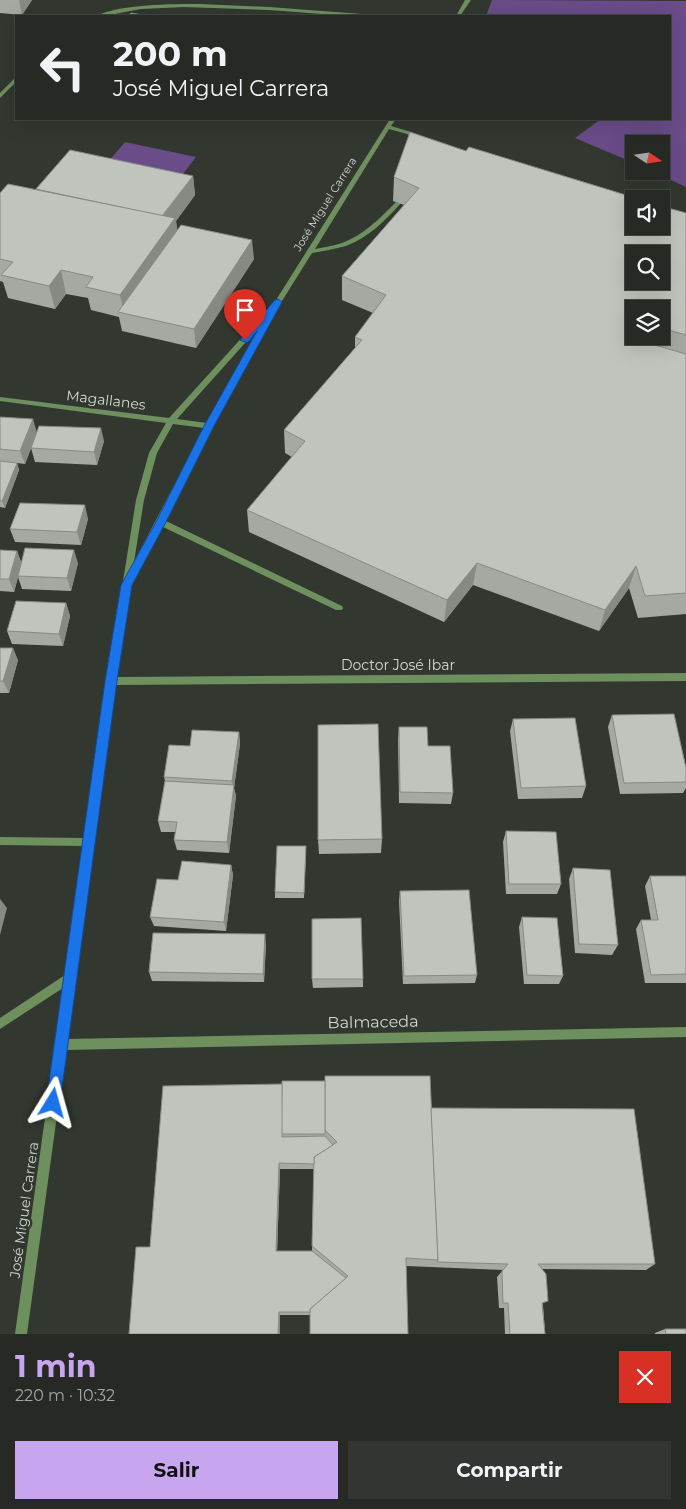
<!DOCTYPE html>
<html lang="es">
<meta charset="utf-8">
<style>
body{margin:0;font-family:Montserrat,sans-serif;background:#323531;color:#f1f3f6;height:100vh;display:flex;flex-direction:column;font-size:19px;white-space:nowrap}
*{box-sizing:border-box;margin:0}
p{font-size:16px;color:#a4a6a6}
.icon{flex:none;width:28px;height:28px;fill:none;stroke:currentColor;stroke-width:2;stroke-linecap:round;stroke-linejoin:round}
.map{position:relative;height:1334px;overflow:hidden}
.drawer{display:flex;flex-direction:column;background:#262924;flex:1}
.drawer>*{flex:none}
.guide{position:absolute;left:15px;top:15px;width:656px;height:105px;border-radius:0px;box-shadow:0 5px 20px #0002,0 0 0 1px #424541;background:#262924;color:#f1f3f6;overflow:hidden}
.needle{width:32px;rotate:103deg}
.controls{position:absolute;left:625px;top:135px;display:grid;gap:10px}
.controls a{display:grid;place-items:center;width:45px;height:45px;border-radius:0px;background:#262924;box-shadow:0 5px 20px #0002,0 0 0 1px #424541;font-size:25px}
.pin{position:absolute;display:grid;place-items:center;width:42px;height:42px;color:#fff;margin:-51px -21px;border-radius:50% 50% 50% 0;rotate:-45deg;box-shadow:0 0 5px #0007}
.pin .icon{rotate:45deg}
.me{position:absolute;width:55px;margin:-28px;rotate:8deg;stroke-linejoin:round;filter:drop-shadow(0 0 4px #0008)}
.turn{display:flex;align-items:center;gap:18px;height:105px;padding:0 15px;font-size:22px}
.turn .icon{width:65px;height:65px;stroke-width:2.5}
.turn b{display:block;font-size:35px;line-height:42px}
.round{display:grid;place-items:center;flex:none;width:52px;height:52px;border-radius:0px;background:#323531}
.headline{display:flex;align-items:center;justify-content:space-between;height:85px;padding:0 15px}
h1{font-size:30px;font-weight:700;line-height:38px;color:#c8a6ef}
.cta{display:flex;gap:10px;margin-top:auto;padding:10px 15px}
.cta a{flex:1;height:58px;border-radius:0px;background:#c8a6ef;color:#111;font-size:20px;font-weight:700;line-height:58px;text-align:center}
.cta a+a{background:#323531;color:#f1f3f6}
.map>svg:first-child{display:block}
</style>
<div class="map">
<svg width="686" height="1334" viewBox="0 0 686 1334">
<rect width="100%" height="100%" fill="#323730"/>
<g fill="#694c88">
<path d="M492,0L686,1V187L652,171H661V144H634V163L575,138L601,119H670V16H486Z"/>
<path d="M125,142L196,157L180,178L108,162Z"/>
</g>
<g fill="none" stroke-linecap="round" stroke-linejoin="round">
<g fill="#6e905f" fill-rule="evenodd">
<path d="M465,0H471L460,16H456Z"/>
<path d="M199,4L269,7L362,14L365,16H349L269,10L184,7L141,9L104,16H96C120,4 172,4 199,4Z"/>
<path d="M16,77V82L0,98V93Z"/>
<path d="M390,119H396L391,126L411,132L422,140L417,141L407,134L389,129L315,249C324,247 333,246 342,243C364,235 380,218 396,202L401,203C386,220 368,238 346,246C335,249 323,251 312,253L277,309L269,316L272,318L213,426L164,520L342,606L343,608L342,610H336L161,526L131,583L116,677L686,673V681L115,685L67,1039L686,1027V1037L66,1050L27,1334H15L63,988L0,1029V1018L65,975L83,846L0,845V837L85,838L107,681L136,500L149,453L166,423L0,401V397L169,418L276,300ZM263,323L207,423L177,419ZM173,424L204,428L134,562L144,500L157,453Z"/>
</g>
</g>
<g fill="#a4a9a2" fill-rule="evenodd">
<path d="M0,0H32L22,15L0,13Z"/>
<path d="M466,151L686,213V614L638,618L629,588L599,631L473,585L444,622L249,532L247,510L292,457L285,453L284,430L355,348V337L373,313L342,300V276L404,205L393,201L394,177ZM634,309H661V336H634Z"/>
<path d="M193,176L195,195L176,221L177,230L254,259L196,348L122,331L119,317L91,310L88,298L66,294L55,309L8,298L3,282L0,281V193Z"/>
<path d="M0,418L37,432L104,441L97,465L35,462L31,448L25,464L17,463L19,470L5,508L0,507Z"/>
<path d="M88,519L81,545L15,542L10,529Z"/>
<path d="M0,550L17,551L21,563H78L71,591L22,589L18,577L14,592L0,591Z"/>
<path d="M66,603L70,616L63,646L12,644L7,631Z"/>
<path d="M0,648L18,660L9,693H0Z"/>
<path d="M612,715L686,768V788L683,793L620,794L608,727Z"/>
<path d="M513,719L586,786L582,798L518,799L510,731Z"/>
<path d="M399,727L428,746L453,793L451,804L399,803L398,739Z"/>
<path d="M239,732L240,744L234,788L236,796L229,853L177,850L174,840L176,832H161L158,821L165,781L164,777L190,746Z"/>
<path d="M506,831L561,884L557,894H506L503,842Z"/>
<path d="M382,839L381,853L319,854L318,840Z"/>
<path d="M306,852L304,898H275V892Z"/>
<path d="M231,865L233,875L226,931L154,926L150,917L178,880Z"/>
<path d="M573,868L618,945L612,955L575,953L569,879Z"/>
<path d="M650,876H686V983H645L636,929L641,920H651L645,886Z"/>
<path d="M400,891L477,975L475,983L403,984L399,901Z"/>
<path d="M522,917L563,976L559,984H524L519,927Z"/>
<path d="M266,943L264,982L152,981L149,972Z"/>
<path d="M312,979H363V987L313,988Z"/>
<path d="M163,1086L431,1108L655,1264L646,1270L542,1269L543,1305L545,1334H505L504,1308H499L497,1277L503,1270L406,1266L310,1315H280V1334H129L150,1247ZM280,1169H314L312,1246V1251H277Z"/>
<path d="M665,1329L686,1334H655V1333Z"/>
</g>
<g fill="#868a84">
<path d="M19,0H32L22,15Z"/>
<path d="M193,176L195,195L176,221L179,242L124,313L120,295L162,217Z"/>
<path d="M252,240L254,259L196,348L194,329Z"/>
<path d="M61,270L66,294L55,309L49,286Z"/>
<path d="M33,419L37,433L25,464L20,451Z"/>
<path d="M101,428L104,441L97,465L94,452Z"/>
<path d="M17,463L19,470L5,508L2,501Z"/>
<path d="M85,505L88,519L81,545L77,532Z"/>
<path d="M74,550L78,563L71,591L67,578Z"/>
<path d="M17,551L22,564L14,592L9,579Z"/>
<path d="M477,563L473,585L444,622L447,600Z"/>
<path d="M636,566L629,588L599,631L605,610Z"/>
<path d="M66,603L70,616L63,646L59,634Z"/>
<path d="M13,648L18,660L9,693L3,681Z"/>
<path d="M239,732L240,744L234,788L236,796L229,853L227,842L233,790L232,781Z"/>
<path d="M231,865L233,875L226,931L224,922Z"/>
<path d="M0,899L7,908L0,935Z"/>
<path d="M265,934L266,943L264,982L263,974Z"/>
<path d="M279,1163L280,1169L277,1255L276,1251Z"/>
<path d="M279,1312L280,1315V1334H278Z"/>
</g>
<g fill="#bfc5bc" stroke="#868a84" fill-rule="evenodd">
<path d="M131,13L148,16H128Z"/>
<path d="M205,15L214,16H204Z"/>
<path d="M410,132L466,151L469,147L639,199H634V226H661V206L686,213V335L661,328V309H634V336H638L637,340L686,354V593L645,596L636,566L605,610L477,563L447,600L247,510L305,441L284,430L362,340L355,337L386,295L342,276L419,188L394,177ZM634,254H661V281H634Z"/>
<path d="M70,150L193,176L162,216L36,189Z"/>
<path d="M8,184L175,218L120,295L86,287L93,277L61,270L49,286L1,275L13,262L0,259V193Z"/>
<path d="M181,225L252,240L194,329L118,312Z"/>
<path d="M0,417L33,419L20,451L0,449Z"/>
<path d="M39,426L101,428L94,452L31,448Z"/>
<path d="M0,461L17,463L2,501H0Z"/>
<path d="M20,503L85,505L77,532L10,529Z"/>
<path d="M25,548L74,550L67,578L18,576Z"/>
<path d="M0,550L17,551L9,579H0Z"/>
<path d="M16,601L66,603L59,634L7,631Z"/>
<path d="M0,648H13L3,681H0Z"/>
<path d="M674,714L686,768V782L624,783L612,715Z"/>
<path d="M575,718L586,786L521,788L513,719Z"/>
<path d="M378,724L382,839L318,840V725Z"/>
<path d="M399,727H427L428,746H450L453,793L400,792Z"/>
<path d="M192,730L239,732L232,781L164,777L169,745L190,746Z"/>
<path d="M165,781L234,785L227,842L174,840L177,822L158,821Z"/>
<path d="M506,831L556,832L561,884H509Z"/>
<path d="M277,846H306L304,893L275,892Z"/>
<path d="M182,861L231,865L224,922L150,917L157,879L178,880Z"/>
<path d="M573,868L610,870L618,945L579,944Z"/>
<path d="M650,876H686V974L651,975L641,920H658Z"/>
<path d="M469,890L477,975L404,976L400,891Z"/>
<path d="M522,917L557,918L563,976L527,975Z"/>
<path d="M361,918L363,979H312V919Z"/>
<path d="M153,933L265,934L263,974L149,972Z"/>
<path d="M325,1076H430L438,1260L406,1258L408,1334H310V1309L348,1276L312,1246L314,1157L337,1142L325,1130Z"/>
<path d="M282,1081H325V1134H281Z"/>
<path d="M282,1084V1137L325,1136L333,1145L314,1157V1164L279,1163L276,1251H312L346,1278L310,1309V1312H279L278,1334H129L136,1247H150L163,1086Z"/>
<path d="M431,1108L634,1109L655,1264H538L546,1274L548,1301L542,1303L545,1334H510L508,1303H503L502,1271L508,1264L437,1262L438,1260Z"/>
<path d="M665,1329H686V1334H666Z"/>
</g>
<path fill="#1a73e8" stroke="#114b97" d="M278,299L282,302L214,426L166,522L132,585L117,681L60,1103L58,1108L53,1110L48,1108L46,1103L105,681L121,585L156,522L204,426L257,331L248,342H245L240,340L275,300Z"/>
<g text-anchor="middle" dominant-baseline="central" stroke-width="5" stroke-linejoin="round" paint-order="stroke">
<g font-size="11" fill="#d3d6d1" stroke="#323730">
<text transform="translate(325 204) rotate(-58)">José Miguel Carrera</text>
</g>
<g font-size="14" fill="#d3d6d1" stroke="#323730">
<text transform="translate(106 400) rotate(7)">Magallanes</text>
<text x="398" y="665">Doctor José Ibar</text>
<text transform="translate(24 1210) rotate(-82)">José Miguel Carrera</text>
</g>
<g font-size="16" fill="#d3d6d1" stroke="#323730">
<text transform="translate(373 1022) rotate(-1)">Balmaceda</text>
</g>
</g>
</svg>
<div class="controls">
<a><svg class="needle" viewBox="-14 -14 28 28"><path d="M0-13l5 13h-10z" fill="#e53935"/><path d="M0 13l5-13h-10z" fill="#a4a6a6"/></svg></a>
<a><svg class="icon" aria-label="sound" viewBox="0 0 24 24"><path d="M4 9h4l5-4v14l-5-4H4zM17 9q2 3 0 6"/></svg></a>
<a><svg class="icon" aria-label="search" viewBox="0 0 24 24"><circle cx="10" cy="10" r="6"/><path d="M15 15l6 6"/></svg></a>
<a><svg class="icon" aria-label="layers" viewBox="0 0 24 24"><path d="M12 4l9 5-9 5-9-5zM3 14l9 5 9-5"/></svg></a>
</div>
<div class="pin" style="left:245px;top:340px;background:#d93025"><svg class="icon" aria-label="arrive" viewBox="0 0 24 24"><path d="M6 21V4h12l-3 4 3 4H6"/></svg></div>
<svg class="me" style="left:53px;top:1103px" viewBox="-20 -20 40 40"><path d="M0-17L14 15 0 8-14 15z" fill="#1a73e8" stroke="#fff" stroke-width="4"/></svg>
<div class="guide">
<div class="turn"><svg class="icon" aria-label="left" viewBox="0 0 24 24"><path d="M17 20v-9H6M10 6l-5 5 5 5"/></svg><div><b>200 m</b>José Miguel Carrera</div></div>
</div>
</div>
<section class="drawer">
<div class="headline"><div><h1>1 min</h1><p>220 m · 10:32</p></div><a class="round" style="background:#d93025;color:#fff"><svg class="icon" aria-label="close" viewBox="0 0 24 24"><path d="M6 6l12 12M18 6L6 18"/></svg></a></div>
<div class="cta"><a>Salir</a><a>Compartir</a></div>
</section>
